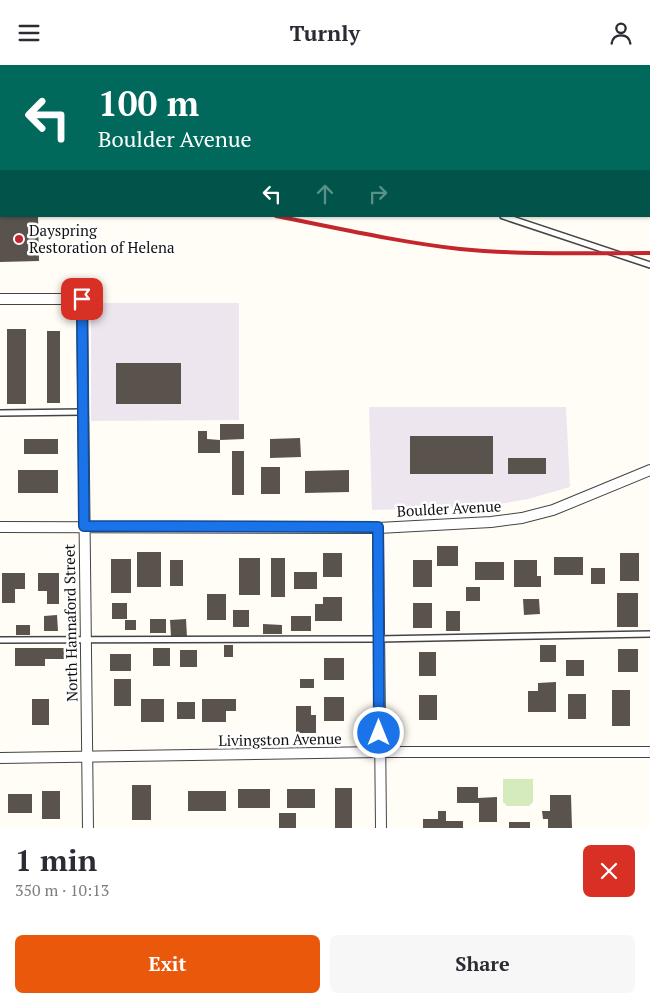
<!DOCTYPE html>
<meta charset="utf-8">
<style>
body{margin:0;font-family:"PT Serif",serif;background:#f7f7f7;color:#2b2b33;height:100vh;display:flex;flex-direction:column;font-size:19px;white-space:nowrap}
*{box-sizing:border-box;margin:0}
p{font-size:16px;color:#7c7c81}
.icon{flex:none;width:28px;height:28px;fill:none;stroke:currentColor;stroke-width:2;stroke-linecap:round;stroke-linejoin:round}
.map{position:relative;height:763px;overflow:hidden}
.side{display:flex;flex-direction:column;background:#fff;flex:1}
.side>*{flex:none}
.hud{position:absolute;left:0px;top:0px;width:650px;height:152px;box-shadow:0 1px 4px #0004;background:#00695c;color:#fff;overflow:hidden}
.pin{position:absolute;display:grid;place-items:center;width:42px;height:42px;color:#fff;margin:-21px;border-radius:10px;box-shadow:0 2px 8px #0006}
.me{position:absolute;width:55px;margin:-28px;rotate:0deg;stroke-linejoin:round;filter:drop-shadow(0 0 4px #0008)}
.turn{display:flex;align-items:center;gap:18px;height:105px;padding:0 15px;font-size:22px}
.turn .icon{width:65px;height:65px;stroke-width:2.5}
.turn b{display:block;font-size:35px;line-height:42px}
.lanes{display:flex;align-items:center;height:48px;padding:0 15px;background:#0003;justify-content:center;gap:25px;direction:ltr}
.lanes .off{opacity:.35}
.round{display:grid;place-items:center;flex:none;width:52px;height:52px;border-radius:8px;background:#f7f7f7}
.headline{display:flex;align-items:center;justify-content:space-between;height:85px;padding:0 15px}
h1{font-size:30px;font-weight:700;line-height:38px}
.cta{display:flex;gap:10px;margin-top:auto;padding:10px 15px}
.cta a{flex:1;height:58px;border-radius:8px;background:#ea580c;color:#fff;font-size:20px;font-weight:700;line-height:58px;text-align:center}
.cta a+a{background:#f7f7f7;color:#2b2b33}
header{display:flex;justify-content:space-between;align-items:center;height:65px;padding:0 15px;background:#fff;font-size:22px;font-weight:700}
.map>svg:first-child{display:block}
</style>
<header><svg class="icon" aria-label="menu" viewBox="0 0 24 24"><path d="M4 6h16M4 12h16M4 18h16"/></svg>Turnly<svg class="icon" aria-label="person" viewBox="0 0 24 24"><circle cx="12" cy="8" r="4"/><path d="M4 21q1-7 8-7t8 7"/></svg></header>
<div class="map">
<svg width="650" height="763" viewBox="0 0 650 763">
<rect width="100%" height="100%" fill="#fffdf5"/>
<g fill="#eee6ef">
<path d="M91,238H239V355L91,356Z"/>
<path d="M369,342H566L570,422L528,434L483,442L372,445Z"/>
</g>
<path fill="#d5ebbd" d="M503,714H533V737L529,741H507L503,737Z"/>
<g fill="#5a524d">
<path d="M0,151H38L39,196L0,197Z"/>
<rect x="7" y="264" width="19" height="75"/>
<rect x="47" y="266" width="13" height="72"/>
<rect x="116" y="298" width="65" height="41"/>
<path d="M220,359H244V374L220,375Z"/>
<path d="M198,366H207V374L220,375V388H198Z"/>
<rect x="410" y="371" width="83" height="38"/>
<path d="M300,373L301,392L270,393V374Z"/>
<rect x="24" y="374" width="34" height="15"/>
<rect x="232" y="386" width="12" height="44"/>
<rect x="508" y="393" width="38" height="16"/>
<rect x="261" y="402" width="19" height="27"/>
<rect x="18" y="405" width="40" height="23"/>
<path d="M349,405V427L305,428V406Z"/>
<rect x="437" y="481" width="21" height="20"/>
<rect x="137" y="487" width="24" height="35"/>
<rect x="323" y="488" width="19" height="24"/>
<rect x="620" y="488" width="19" height="28"/>
<rect x="554" y="492" width="29" height="18"/>
<rect x="239" y="493" width="21" height="37"/>
<rect x="271" y="493" width="14" height="39"/>
<rect x="111" y="494" width="20" height="34"/>
<rect x="170" y="495" width="13" height="26"/>
<rect x="413" y="495" width="19" height="27"/>
<path d="M514,495H537V511H541V522H514Z"/>
<rect x="475" y="497" width="29" height="18"/>
<rect x="591" y="503" width="14" height="16"/>
<rect x="294" y="507" width="23" height="17"/>
<path d="M2,508H25V524H15V538H2Z"/>
<path d="M38,508H59V539H47V526H38Z"/>
<rect x="466" y="522" width="14" height="14"/>
<rect x="617" y="528" width="21" height="34"/>
<rect x="207" y="529" width="19" height="26"/>
<path d="M323,532H342V556H315V539H323Z"/>
<path d="M523,534H539L540,549L524,550Z"/>
<rect x="112" y="538" width="15" height="16"/>
<rect x="413" y="538" width="19" height="25"/>
<rect x="233" y="545" width="16" height="17"/>
<rect x="446" y="546" width="14" height="20"/>
<path d="M57,550L58,566H44V551Z"/>
<rect x="291" y="551" width="20" height="15"/>
<rect x="150" y="554" width="16" height="14"/>
<path d="M186,554L187,572H171L170,555Z"/>
<rect x="125" y="555" width="11" height="10"/>
<path d="M263,559L282,560V569H263Z"/>
<rect x="16" y="560" width="14" height="10"/>
<rect x="224" y="580" width="9" height="12"/>
<rect x="540" y="580" width="16" height="17"/>
<path d="M15,583H65V594H45V601H15Z"/>
<rect x="153" y="583" width="17" height="18"/>
<rect x="618" y="584" width="20" height="23"/>
<rect x="180" y="585" width="17" height="17"/>
<rect x="419" y="587" width="17" height="24"/>
<rect x="110" y="589" width="21" height="17"/>
<rect x="324" y="593" width="20" height="22"/>
<rect x="566" y="595" width="18" height="16"/>
<rect x="114" y="614" width="17" height="27"/>
<rect x="300" y="614" width="14" height="9"/>
<path d="M556,617V647H528V626H538V618Z"/>
<rect x="612" y="625" width="18" height="36"/>
<rect x="568" y="629" width="18" height="25"/>
<rect x="419" y="630" width="18" height="25"/>
<rect x="324" y="632" width="20" height="24"/>
<rect x="32" y="634" width="17" height="26"/>
<rect x="141" y="634" width="23" height="23"/>
<path d="M202,634H236V646H226V657H202Z"/>
<rect x="177" y="637" width="18" height="17"/>
<path d="M296,641H311V650H316V668H296Z"/>
<rect x="132" y="720" width="19" height="35"/>
<path d="M457,722H478V733L497,732V757H479V738H457Z"/>
<rect x="335" y="723" width="17" height="40"/>
<rect x="238" y="724" width="32" height="19"/>
<rect x="287" y="724" width="28" height="19"/>
<rect x="42" y="726" width="18" height="28"/>
<rect x="188" y="726" width="38" height="20"/>
<rect x="8" y="729" width="24" height="19"/>
<path d="M550,730H571L572,763H548V754H543L542,746H550Z"/>
<path d="M438,746H446V756H463V763H423V754H438Z"/>
<rect x="279" y="748" width="17" height="15"/>
<rect x="509" y="757" width="21" height="6"/>
</g>
<g fill="none" stroke-linecap="round" stroke-linejoin="round">
<defs>
<g id="lane">
<path d="M573,0L578,1"/>
<path d="M649,14H650"/>
<path d="M0,48H1"/>
<path d="M503,151L650,200"/>
<path d="M0,348L83,347"/>
<path d="M0,575L378,574L650,569"/>
</g>
<g id="street">
<path d="M0,234H82L88,763"/>
<path d="M0,462L378,463L491,457L522,453L553,445L650,405"/>
<path d="M378,463L381,763"/>
<path d="M0,693L379,687H650"/>
</g>
<g id="highway">
<path d="M637,0V1"/>
<path d="M649,30L650,33"/>
</g>
</defs>
<use href="#lane" stroke="#444" stroke-width="8"/>
<use href="#street" stroke="#444" stroke-width="12"/>
<use href="#highway" stroke="#222" stroke-width="21"/>
<use href="#lane" stroke="#fff" stroke-width="5"/>
<use href="#street" stroke="#fff" stroke-width="10"/>
<use href="#highway" stroke="#f5a25d" stroke-width="19"/>
<g stroke="#c4262e" stroke-width="4">
<path d="M14,0L20,1"/>
<path d="M0,8H1"/>
<path d="M0,87H1"/>
<path d="M649,125H650"/>
<path d="M649,134L650,135"/>
<path d="M276,151C337,163 398,177 460,184C523,190 587,188 650,188"/>
</g>
</g>
<g fill="none" stroke-linecap="round" stroke-linejoin="round">
<defs>
<path id="route" d="M82,234L84,461L378,462L379,668"/>
</defs>
<use href="#route" stroke="#114b97" stroke-width="12"/>
<use href="#route" stroke="#1a73e8" stroke-width="9"/>
</g>
<circle fill="#c4262e" stroke="#fff" stroke-width="2" cx="19" cy="174" r="5"/>
<g text-anchor="middle" dominant-baseline="central" stroke-width="5" stroke-linejoin="round" paint-order="stroke">
<g font-size="15" fill="#111" stroke="#fff" text-anchor="start">
<text x="29" y="165">Dayspring<tspan x="29" dy="17">Restoration of Helena</tspan></text>
</g>
<g font-size="15" fill="#111" stroke="#fff">
<text transform="translate(449 443) rotate(-3)">Boulder Avenue</text>
<text transform="translate(70 558) rotate(-91)">North Hannaford Street</text>
<text transform="translate(280 674) rotate(-1)">Livingston Avenue</text>
</g>
</g>
</svg>
<div class="pin" style="left:82px;top:234px;background:#d93025"><svg class="icon" aria-label="arrive" viewBox="0 0 24 24"><path d="M6 21V4h12l-3 4 3 4H6"/></svg></div>
<svg class="me" style="left:379px;top:668px" viewBox="-20 -20 40 40"><circle r="17" fill="#1a73e8" stroke="#fff" stroke-width="3"/><path d="M0-11L8 9 0 5-8 9z" fill="#fff"/></svg>
<div class="hud">
<div class="turn"><svg class="icon" aria-label="left" viewBox="0 0 24 24"><path d="M17 20v-9H6M10 6l-5 5 5 5"/></svg><div><b>100 m</b>Boulder Avenue</div></div>
<div class="lanes"><svg class="icon" aria-label="left" viewBox="0 0 24 24"><path d="M17 20v-9H6M10 6l-5 5 5 5"/></svg><svg class="icon off" aria-label="ahead" viewBox="0 0 24 24"><path d="M12 20V5M6 11l6-6 6 6"/></svg><svg class="icon off" aria-label="right" viewBox="0 0 24 24"><path d="M7 20v-9h11M14 6l5 5-5 5"/></svg></div>
</div>
</div>
<section class="side">
<div class="headline"><div><h1>1 min</h1><p>350 m · 10:13</p></div><a class="round" style="background:#d93025;color:#fff"><svg class="icon" aria-label="close" viewBox="0 0 24 24"><path d="M6 6l12 12M18 6L6 18"/></svg></a></div>
<div class="cta"><a>Exit</a><a>Share</a></div>
</section>
